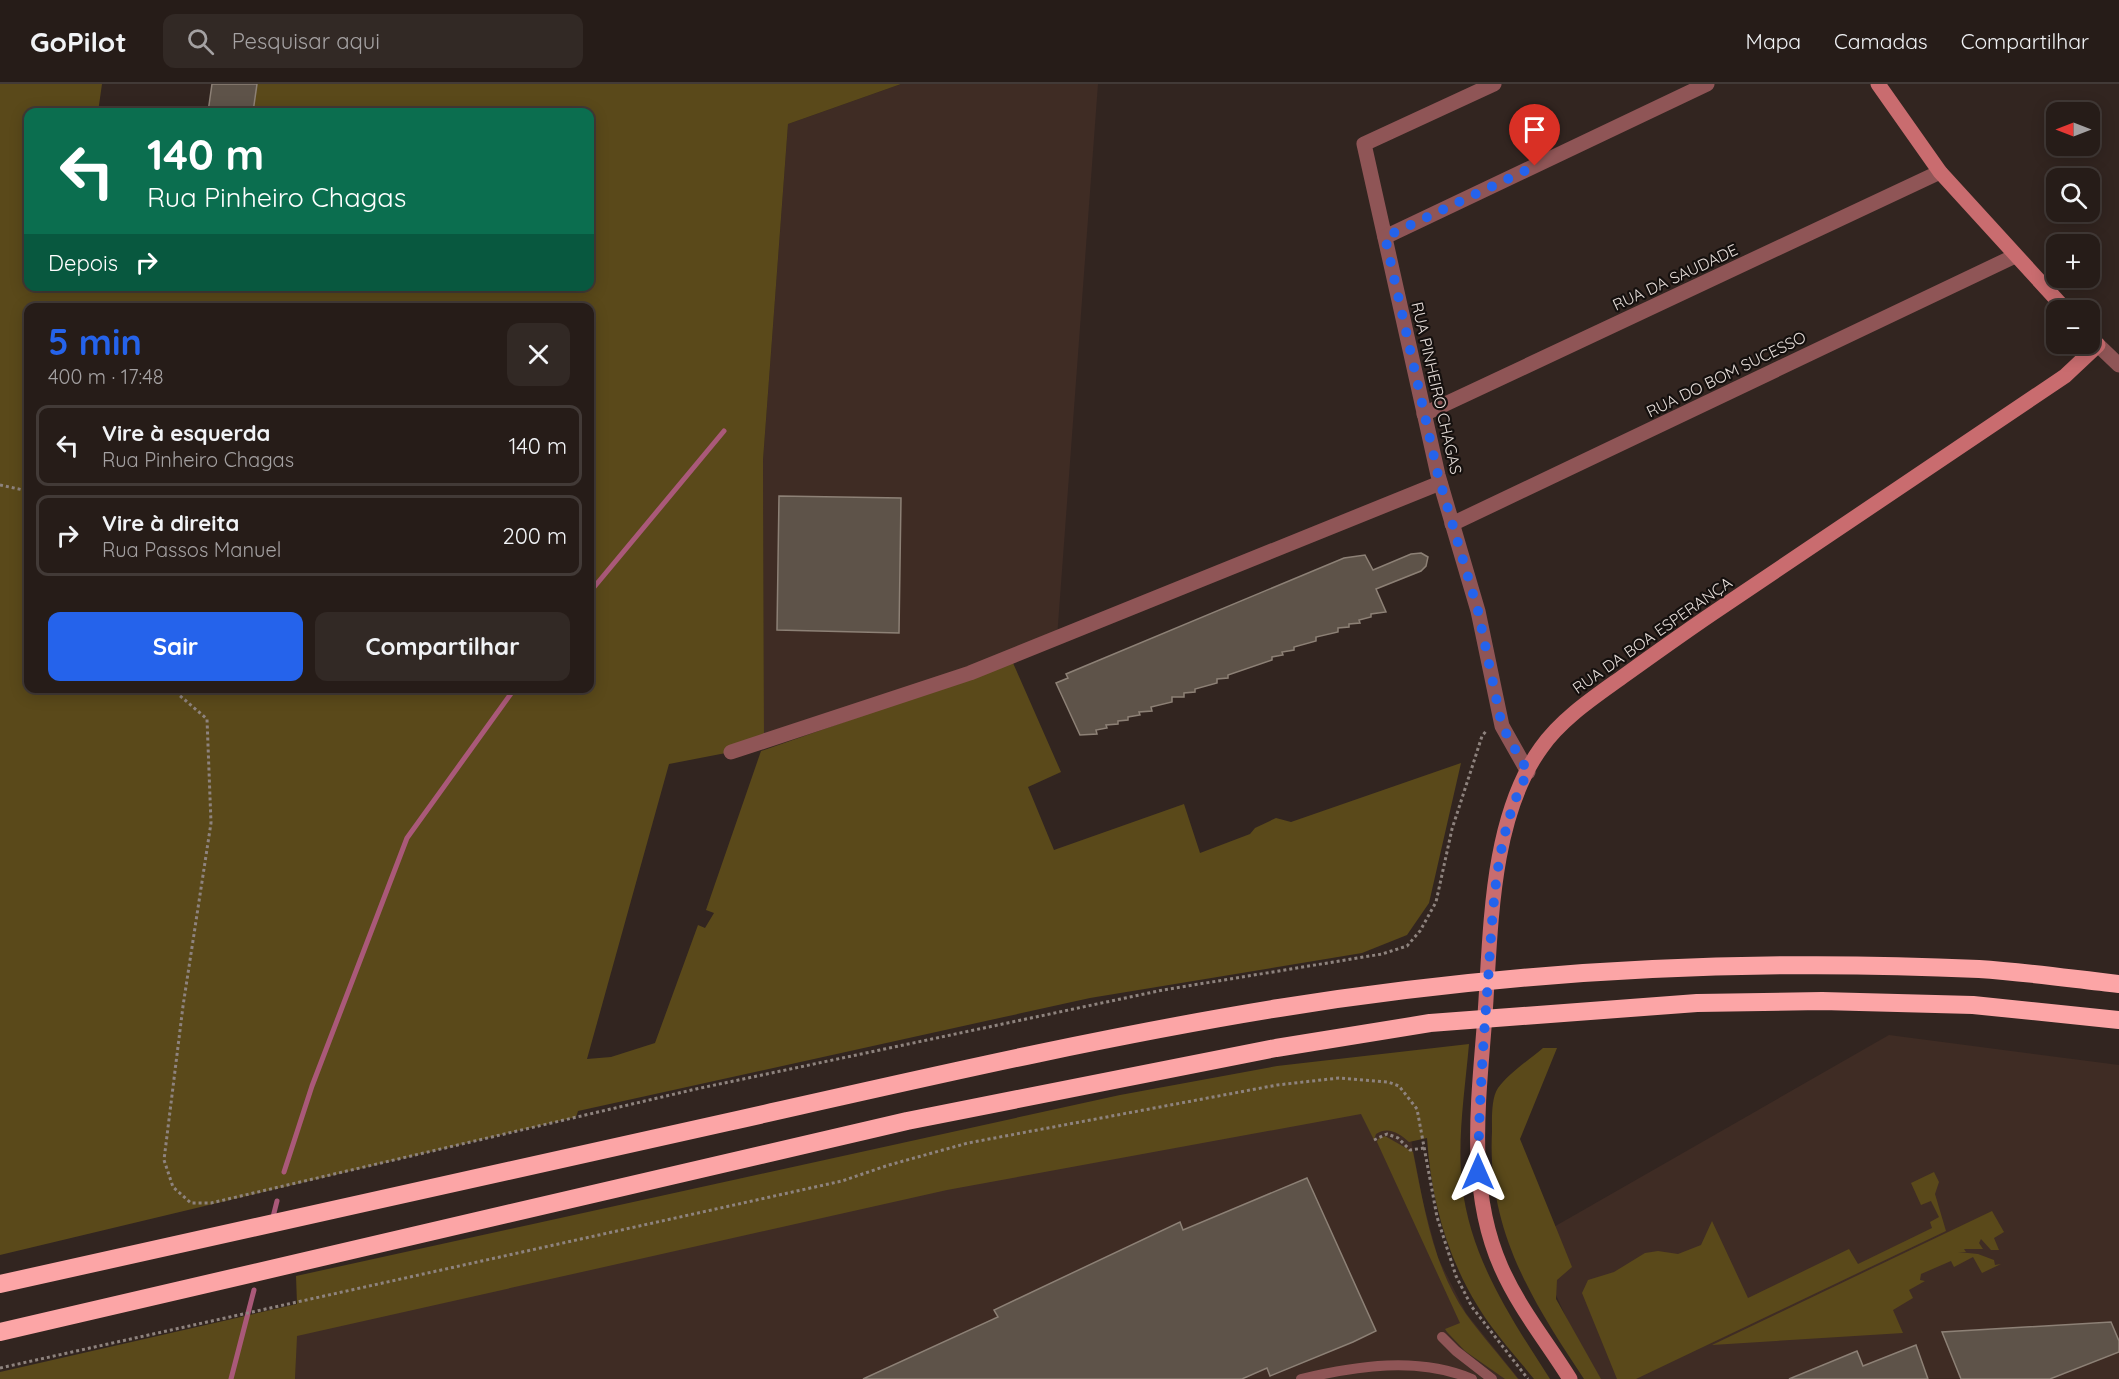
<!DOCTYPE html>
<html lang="pt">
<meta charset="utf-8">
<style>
body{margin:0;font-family:Quicksand,sans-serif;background:#322925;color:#f1f3f6;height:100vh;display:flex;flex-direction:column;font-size:22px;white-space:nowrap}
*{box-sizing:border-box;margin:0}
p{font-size:20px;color:#a4a1a2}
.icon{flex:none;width:33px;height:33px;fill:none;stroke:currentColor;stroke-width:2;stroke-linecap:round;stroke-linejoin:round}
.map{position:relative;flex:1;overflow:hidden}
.details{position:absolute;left:24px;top:219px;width:570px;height:390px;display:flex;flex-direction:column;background:#261c18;border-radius:12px;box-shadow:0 3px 15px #0003,0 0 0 2px #423a37}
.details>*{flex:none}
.hud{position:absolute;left:24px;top:24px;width:570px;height:183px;border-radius:12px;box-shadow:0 3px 15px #0003,0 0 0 2px #423a37;background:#0b6e4f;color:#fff;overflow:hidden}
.needle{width:39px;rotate:270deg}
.buttons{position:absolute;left:2046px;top:18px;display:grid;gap:12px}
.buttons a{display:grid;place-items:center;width:54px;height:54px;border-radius:12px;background:#261c18;box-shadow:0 3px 15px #0003,0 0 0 2px #423a37;font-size:30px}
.pin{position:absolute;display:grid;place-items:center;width:51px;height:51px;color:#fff;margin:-62px -26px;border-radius:50% 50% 50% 0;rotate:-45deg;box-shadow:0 0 6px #0007}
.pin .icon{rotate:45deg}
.me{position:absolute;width:66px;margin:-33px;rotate:0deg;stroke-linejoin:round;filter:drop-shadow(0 0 4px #0008)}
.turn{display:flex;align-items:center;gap:21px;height:126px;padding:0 24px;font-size:27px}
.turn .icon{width:78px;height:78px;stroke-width:2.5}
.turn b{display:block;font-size:42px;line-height:51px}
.then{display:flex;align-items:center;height:57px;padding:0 24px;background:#0003;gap:12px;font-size:22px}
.round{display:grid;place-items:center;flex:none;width:63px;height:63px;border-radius:12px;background:#322925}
.overview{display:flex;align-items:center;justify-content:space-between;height:102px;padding:0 24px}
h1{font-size:36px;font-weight:700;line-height:45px;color:#2563eb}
.cta{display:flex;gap:12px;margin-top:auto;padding:12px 24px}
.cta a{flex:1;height:69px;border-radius:12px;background:#2563eb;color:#fff;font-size:24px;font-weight:700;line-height:69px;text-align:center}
.cta a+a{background:#322925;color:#f1f3f6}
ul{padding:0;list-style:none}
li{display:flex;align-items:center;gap:18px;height:81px;margin:0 12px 9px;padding:0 12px;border:3px solid #423a37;border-radius:12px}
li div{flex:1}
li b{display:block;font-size:22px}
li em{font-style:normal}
header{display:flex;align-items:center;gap:36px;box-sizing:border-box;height:84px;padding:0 30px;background:#261c18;border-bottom:2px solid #423a37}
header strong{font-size:28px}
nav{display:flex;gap:33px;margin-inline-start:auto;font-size:21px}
.search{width:420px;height:54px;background:#322925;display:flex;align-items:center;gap:15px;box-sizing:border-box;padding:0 21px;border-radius:12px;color:#a4a1a2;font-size:22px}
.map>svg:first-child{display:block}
</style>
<header>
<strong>GoPilot</strong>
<div class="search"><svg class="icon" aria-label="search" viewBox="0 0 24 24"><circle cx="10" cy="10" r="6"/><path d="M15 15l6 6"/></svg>Pesquisar aqui</div>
<nav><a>Mapa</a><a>Camadas</a><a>Compartilhar</a></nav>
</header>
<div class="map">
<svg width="2119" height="1295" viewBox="0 0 2119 1295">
<rect width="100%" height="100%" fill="#322520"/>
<g fill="#3f2c24">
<path d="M901,0H1098L1057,554L764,657L763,376L788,40Z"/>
<path d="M1889,951L2119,981V1295H1594L1531,1156Z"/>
<path d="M1352,998L1406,1029L1423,1118L1438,1174L1466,1229L1519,1295H295L297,1220Z"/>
</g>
<g fill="#5a491a" fill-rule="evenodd">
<path d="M0,0H102L98,28H28V202H590V28H253L257,0H901L788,40L763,376L764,657L731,668L669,680L587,975L611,973L655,959L698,841L705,844L714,829L706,826L761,667L1013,579L1061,688L1028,703L1054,766L1184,720L1200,769L1250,750L1255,744L1276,734L1291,738L1461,679L1429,819L1407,851L1362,869L1090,914L578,1027L576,1033L0,1171ZM28,224H590V604H28Z"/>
<path d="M1469,960C1465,1006 1457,1055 1462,1101C1471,1176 1511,1234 1550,1295H1534C1515,1271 1493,1248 1477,1221C1446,1170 1431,1114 1427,1054L1409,1058C1399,1049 1388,1042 1376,1050L1374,1056L1361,1030L947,1106L297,1252L295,1295H0V1288L297,1220L296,1192L1120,1011L1277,982Z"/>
<path d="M1543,964H1557L1520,1055L1572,1183L1557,1196L1556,1215L1601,1295H1584C1532,1217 1487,1146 1492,1048C1492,1036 1491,1014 1498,1004C1509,989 1529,976 1543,964Z"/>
<path d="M1385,1052L1413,1068C1424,1123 1433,1182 1466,1230C1482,1252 1501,1273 1518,1295H1505L1465,1267L1447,1248L1445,1245L1460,1239L1377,1058L1378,1055Z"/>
<path d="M1934,1088L1939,1098L1935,1110L1946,1147L1636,1295H1617L1582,1209L1588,1196L1614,1188L1645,1169L1658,1167L1678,1170L1701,1161L1712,1137L1748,1214L1849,1165L1858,1180L1932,1144L1930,1138L1939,1133L1931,1117L1921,1121L1911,1099Z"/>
<path d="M1992,1127L2004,1148L1994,1154L1999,1166H1991L1981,1155L1979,1159L1983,1165H1964L1966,1168H1958L1978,1170L1994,1176L1995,1181L2001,1180L1982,1189L1973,1173L1954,1183L1951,1177L1921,1190L1920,1196L1925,1197L1909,1206L1913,1214L1893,1226L1903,1249L1712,1261Z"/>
</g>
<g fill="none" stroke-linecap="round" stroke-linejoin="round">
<g stroke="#aa5979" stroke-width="5">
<path d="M590,508L724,347"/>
<path d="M284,1088L312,1002L407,754L515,604"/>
<path d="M273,1133L277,1117"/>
<path d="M231,1295L254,1206"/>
</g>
</g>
<g fill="#5e5349" stroke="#8d8176" stroke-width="1.5">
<path d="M212,0H257L253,28H208Z"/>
<path d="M779,412L901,414L899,549L777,546Z"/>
<path d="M1421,469L1428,473L1426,482L1421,487L1376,505L1386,528L1371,530V533L1359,536L1360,539L1349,540V543L1338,544V548L1316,553V557L1294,563V566L1282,568L1283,571L1272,573V576L1228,591V594L1217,595V599L1195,605V608L1184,609V613H1172V618L1151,623L1152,627L1139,628L1140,631L1128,633V636L1118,637V640L1106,641L1107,644L1096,646L1097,650L1080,651L1056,599L1068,594L1066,590L1344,474L1365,471L1373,486L1411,470Z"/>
<path d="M1307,1094L1376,1247L1353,1258L1270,1292L1267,1284L1242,1295H863L998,1233L994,1226L1180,1138L1183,1146Z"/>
<path d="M2111,1238L2119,1257V1268L2050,1295H1961L1942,1248Z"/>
<path d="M1916,1261L1928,1295H1789L1857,1267L1863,1282Z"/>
</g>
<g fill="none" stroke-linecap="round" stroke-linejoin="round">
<g stroke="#8e837e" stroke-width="3" stroke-dasharray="3 3" stroke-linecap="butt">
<path d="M0,401L28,407"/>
<path d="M171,604L207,635L211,739L183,922L164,1076L173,1103L191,1119H211L696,1005L1163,906L1382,870L1407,862L1420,847L1436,818L1452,745L1475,674L1482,652L1487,646"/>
<path d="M1374,1056L1387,1050L1398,1054L1410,1066L1424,1064"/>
<path d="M0,1284L842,1097L889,1081L968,1059L1277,1001L1339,994L1388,998L1399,1002L1417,1025L1437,1133L1456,1192L1472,1223L1528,1295"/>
</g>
<g stroke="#8f5556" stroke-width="10">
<path d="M1442,1253L1456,1267L1492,1295"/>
<path d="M1301,1295C1356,1282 1418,1272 1472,1295"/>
</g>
<g stroke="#8f5556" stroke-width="15">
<path d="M1494,0L1364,60L1438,391L1478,527L1502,642L1528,688"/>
<path d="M1385,153L1707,0"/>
<path d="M2098,261L2119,281"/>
<path d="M1424,330L1940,88"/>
<path d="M1452,440L2015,172"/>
<path d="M731,668L970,589L1440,399"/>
</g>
<g stroke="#c96c6f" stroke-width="15">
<path d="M1878,0L1940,88L2066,226"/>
<path d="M1570,1295C1547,1258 1519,1224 1501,1183C1466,1104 1479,1014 1485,931C1491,846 1490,735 1541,664C1562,634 1596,612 1625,591C1657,568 1689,545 1722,523C1836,446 1951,370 2065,292L2098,261L2090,252"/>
</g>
<g stroke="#fca5a6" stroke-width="18">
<path d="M0,1200C243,1146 485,1092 728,1038C911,997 1094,954 1279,924C1509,887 1746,874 1979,885C2026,888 2073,895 2119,900"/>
<path d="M0,1248L907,1037L1276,964L1430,939L1697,919L1822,917L1973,921L2119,936"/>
</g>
</g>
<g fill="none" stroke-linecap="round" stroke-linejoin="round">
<path stroke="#2563eb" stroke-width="10" stroke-dasharray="0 18" d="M1478,1088C1479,1024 1483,961 1488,897C1493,828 1494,751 1528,688L1502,642L1478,527L1438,391L1385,153L1535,82"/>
</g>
<g text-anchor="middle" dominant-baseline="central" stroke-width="4.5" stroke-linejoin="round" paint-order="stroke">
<g font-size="16" fill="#e6ddd9" stroke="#15100e">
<text transform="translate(1675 193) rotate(-25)">RUA DA SAUDADE</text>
<text transform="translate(1726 290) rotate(-26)">RUA DO BOM SUCESSO</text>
<text transform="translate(1437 304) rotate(77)">RUA PINHEIRO CHAGAS</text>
<text transform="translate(1652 551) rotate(-35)">RUA DA BOA ESPERANÇA</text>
</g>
</g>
</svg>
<div class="buttons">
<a><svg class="needle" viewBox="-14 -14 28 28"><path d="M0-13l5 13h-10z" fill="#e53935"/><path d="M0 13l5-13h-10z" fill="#a4a1a2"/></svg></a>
<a><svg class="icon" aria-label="search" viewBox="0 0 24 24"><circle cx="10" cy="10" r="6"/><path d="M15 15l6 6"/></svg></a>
<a>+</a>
<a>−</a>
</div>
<div class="pin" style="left:1535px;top:82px;background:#d93025"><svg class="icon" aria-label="arrive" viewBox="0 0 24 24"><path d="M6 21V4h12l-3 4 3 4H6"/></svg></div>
<svg class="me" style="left:1478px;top:1088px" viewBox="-20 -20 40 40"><path d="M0-17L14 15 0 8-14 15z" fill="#2563eb" stroke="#fff" stroke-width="4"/></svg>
<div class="hud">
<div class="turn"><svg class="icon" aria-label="left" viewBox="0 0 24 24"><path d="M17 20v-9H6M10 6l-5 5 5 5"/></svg><div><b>140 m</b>Rua Pinheiro Chagas</div></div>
<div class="then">Depois<svg class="icon" aria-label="right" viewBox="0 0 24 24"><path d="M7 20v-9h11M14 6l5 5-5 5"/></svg></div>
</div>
<section class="details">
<div class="overview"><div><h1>5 min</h1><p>400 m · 17:48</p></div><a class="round"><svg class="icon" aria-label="close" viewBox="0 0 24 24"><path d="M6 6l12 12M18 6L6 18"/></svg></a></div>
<ul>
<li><svg class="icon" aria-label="left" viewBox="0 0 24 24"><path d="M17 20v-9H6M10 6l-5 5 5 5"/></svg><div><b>Vire à esquerda</b><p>Rua Pinheiro Chagas</p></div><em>140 m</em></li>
<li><svg class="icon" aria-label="right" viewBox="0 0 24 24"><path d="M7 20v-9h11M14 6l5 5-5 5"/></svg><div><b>Vire à direita</b><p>Rua Passos Manuel</p></div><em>200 m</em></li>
</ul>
<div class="cta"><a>Sair</a><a>Compartilhar</a></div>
</section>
</div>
